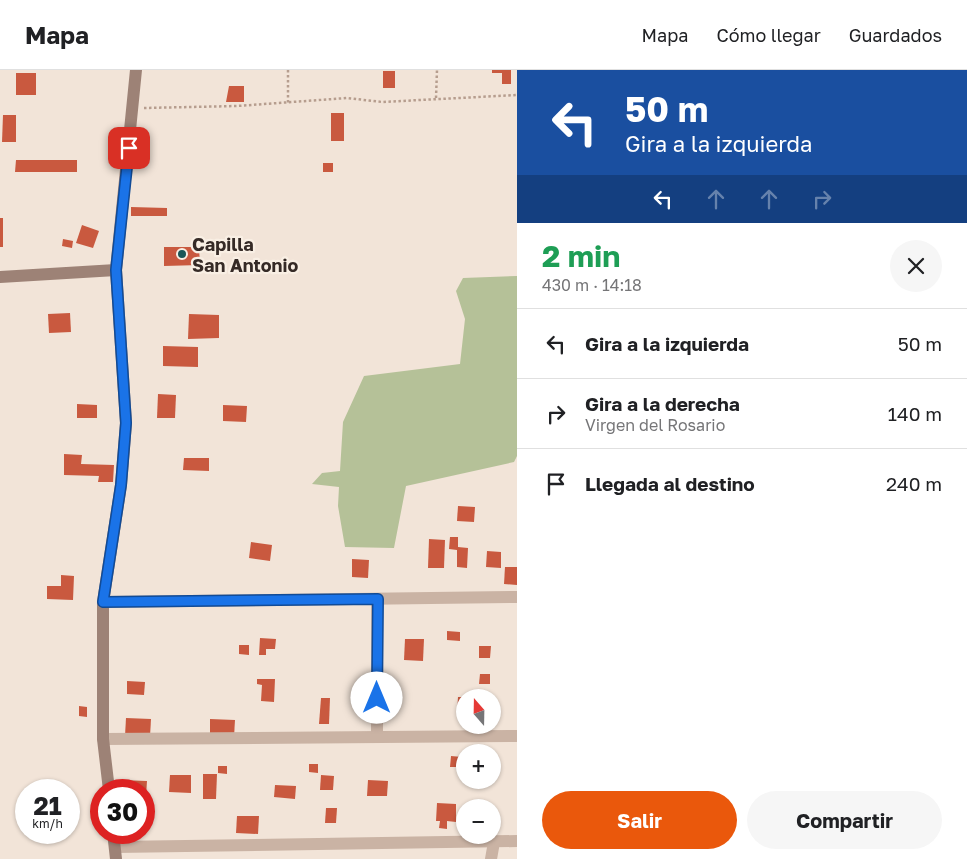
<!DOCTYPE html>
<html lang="es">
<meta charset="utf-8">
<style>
body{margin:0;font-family:"Golos Text",sans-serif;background:#f6f6f6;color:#202124;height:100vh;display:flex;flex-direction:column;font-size:19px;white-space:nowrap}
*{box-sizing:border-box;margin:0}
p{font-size:16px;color:#757577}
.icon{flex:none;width:28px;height:28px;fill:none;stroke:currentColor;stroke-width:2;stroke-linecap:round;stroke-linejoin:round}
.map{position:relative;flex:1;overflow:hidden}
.panel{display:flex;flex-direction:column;background:#fff;width:450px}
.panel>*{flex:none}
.guide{background:#1a4fa0;color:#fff;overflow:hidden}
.needle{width:32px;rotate:340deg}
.fabs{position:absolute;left:456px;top:619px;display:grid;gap:10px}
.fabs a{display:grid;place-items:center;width:45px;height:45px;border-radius:50%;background:#fff;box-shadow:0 1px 4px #0004;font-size:25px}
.speed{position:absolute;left:15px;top:709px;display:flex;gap:10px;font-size:25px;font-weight:700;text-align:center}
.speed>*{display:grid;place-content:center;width:65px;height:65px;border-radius:50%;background:#fff;box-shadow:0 1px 4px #0004;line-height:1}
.speed small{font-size:12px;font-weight:400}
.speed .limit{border:8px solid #d22;background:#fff;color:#111}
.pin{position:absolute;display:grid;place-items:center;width:42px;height:42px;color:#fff;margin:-21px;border-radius:10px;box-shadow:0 2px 8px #0006}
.me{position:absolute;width:55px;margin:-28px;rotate:0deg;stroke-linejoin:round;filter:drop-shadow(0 0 4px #0008)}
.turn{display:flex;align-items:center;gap:18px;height:105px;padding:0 25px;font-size:22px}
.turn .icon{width:65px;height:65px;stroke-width:2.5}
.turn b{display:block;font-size:35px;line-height:42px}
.lanes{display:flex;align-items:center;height:48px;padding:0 25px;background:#0003;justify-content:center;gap:25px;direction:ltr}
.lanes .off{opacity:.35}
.round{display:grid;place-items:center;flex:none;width:52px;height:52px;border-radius:26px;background:#f6f6f6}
.summary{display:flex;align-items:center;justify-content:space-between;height:85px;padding:0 25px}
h1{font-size:30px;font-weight:700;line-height:38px;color:#1e9e55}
.action{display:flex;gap:10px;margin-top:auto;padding:10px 25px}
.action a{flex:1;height:58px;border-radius:30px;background:#ea580c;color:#fff;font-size:20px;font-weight:700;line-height:58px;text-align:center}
.action a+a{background:#f6f6f6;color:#202124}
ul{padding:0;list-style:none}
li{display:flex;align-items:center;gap:15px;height:70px;padding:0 25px;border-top:1px solid #e0e0e0}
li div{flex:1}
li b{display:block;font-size:19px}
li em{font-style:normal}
header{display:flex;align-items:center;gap:30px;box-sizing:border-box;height:70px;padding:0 25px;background:#fff;border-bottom:1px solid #e0e0e0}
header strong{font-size:24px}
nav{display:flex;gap:28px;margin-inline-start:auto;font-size:18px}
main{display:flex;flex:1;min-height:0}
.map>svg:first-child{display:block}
</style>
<header>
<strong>Mapa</strong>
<nav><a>Mapa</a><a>Cómo llegar</a><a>Guardados</a></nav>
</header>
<main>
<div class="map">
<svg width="517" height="789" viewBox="0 0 517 789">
<rect width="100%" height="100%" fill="#f2e4d8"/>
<path fill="#b5c198" d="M517,206V386L514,392L406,416L394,478L345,477L338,436L339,417L312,414L322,403L340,401L343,352L364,306L460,294L465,249L456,221L463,208Z"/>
<g fill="#c9593f">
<path d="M492,0H511V14H502V3H492Z"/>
<rect x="383" y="1" width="12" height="17"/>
<rect x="16" y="3" width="20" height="22"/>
<path d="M229,16H244V32H226Z"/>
<rect x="331" y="43" width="13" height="28"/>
<path d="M3,45H16V72H2Z"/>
<path d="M16,90H77V102H15Z"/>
<rect x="323" y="93" width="10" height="9"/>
<path d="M131,137L167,138V146H131Z"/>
<rect x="0" y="148" width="3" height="29"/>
<path d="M82,155L99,161L93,178L76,173Z"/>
<path d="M63,169L73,171L72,178L62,176Z"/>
<path d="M164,177H199L200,195L164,196Z"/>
<path d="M70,243L71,262L49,263L48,244Z"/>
<path d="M189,244L219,245V268L188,269Z"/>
<path d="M163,276L198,277V297L163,296Z"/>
<path d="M158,324L176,325L175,348H157Z"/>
<path d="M77,334L97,335V348H77Z"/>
<path d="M223,335L247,336L246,352L223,351Z"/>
<path d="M64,384L82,385L81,394L114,395L113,412H98L99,406L64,405Z"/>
<path d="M184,388H209V401L183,400Z"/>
<path d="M458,436L475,437L474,452L457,451Z"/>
<path d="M450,467H458V477L468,478L467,498L457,497V480L449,479Z"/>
<path d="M429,469L445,470L444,498H428Z"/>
<path d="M251,472L272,475L270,491L249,488Z"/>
<path d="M487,481L501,482V498L486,497Z"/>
<path d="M352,489L369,490L368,508L352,507Z"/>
<path d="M505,497H517V515L504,514Z"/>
<path d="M61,505L74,506L73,530L47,529V516H61Z"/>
<path d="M447,561L460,562V571L447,570Z"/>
<path d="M260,568L276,569L275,579H266V585H259Z"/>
<path d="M405,569H424L423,591L404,590Z"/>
<path d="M239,575H249V585L239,584Z"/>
<path d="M479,576H491L490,588H479Z"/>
<path d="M480,604H490V614H479Z"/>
<path d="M257,609H275L274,632L261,631L262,615L257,614Z"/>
<path d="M127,611L145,612L144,625L127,624Z"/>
<path d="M458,627H465V643H457Z"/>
<path d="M321,628H330L329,654H319Z"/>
<path d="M79,636L87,637V647L79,646Z"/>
<path d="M126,648L151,649L150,667L125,666Z"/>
<path d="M210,649L235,650L234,667L210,666Z"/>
<path d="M451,686L462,687L461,697H450Z"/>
<path d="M309,694H318V703L309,702Z"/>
<path d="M218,696H227V704L218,703Z"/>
<path d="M203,704H217L216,729H203Z"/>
<path d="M170,705H191V723L169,722Z"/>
<path d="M321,705L334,706L333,720H320Z"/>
<path d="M120,710L147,711L146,726H144V720H120Z"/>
<path d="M368,710L388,711L387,726H367Z"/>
<path d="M275,715L296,716L295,729L274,727Z"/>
<path d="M437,733L456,734V752L447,751V759L439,758L440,751H436Z"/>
<path d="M326,738H337L336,753H325Z"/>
<path d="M237,746H259L258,764L236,763Z"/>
</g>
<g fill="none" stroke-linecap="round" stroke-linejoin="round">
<g stroke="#b69d8e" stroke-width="2.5" stroke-dasharray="2.5 2.5" stroke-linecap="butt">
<path d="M288,0V33"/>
<path d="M436,28L437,0"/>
<path d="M144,38L237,36L347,28L382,32L517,25"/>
</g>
<g stroke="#cab3a4" stroke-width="12">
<path d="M103,532L517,527"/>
<path d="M377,667V529"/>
<path d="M103,669L517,666"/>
<path d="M115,777L517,771"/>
<path d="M491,789L494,772"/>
</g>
<g stroke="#9d8276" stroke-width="12">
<path d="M0,207L116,200"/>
<path d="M109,720L103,669V532L121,415L126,353L116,200L136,0"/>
<path d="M113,762L116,789"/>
</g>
</g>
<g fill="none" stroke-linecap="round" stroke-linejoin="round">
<defs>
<path id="route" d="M129,78L116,200L126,353L121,415L103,532L378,529L377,628"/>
</defs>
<use href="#route" stroke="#114b97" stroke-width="12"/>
<use href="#route" stroke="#1a73e8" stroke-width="9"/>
</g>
<circle fill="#1b5657" stroke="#f9efe4" stroke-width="2" cx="182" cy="184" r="5"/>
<g text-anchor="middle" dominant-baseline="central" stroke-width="4.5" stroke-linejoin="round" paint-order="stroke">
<g font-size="18" font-weight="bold" fill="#352a26" stroke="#f9efe4" text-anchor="start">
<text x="192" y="174">Capilla<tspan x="192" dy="21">San Antonio</tspan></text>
</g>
</g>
</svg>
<div class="fabs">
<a><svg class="needle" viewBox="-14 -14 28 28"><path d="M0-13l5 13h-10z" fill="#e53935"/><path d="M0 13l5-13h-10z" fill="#757577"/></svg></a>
<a>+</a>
<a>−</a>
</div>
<div class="speed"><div>21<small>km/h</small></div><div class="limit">30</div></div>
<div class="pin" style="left:129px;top:78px;background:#d93025"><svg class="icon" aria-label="arrive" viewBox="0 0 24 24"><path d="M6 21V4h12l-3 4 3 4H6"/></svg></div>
<svg class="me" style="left:377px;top:628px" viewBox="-20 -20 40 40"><circle r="19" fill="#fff"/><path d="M0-13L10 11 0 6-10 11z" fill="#1a73e8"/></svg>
</div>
<section class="panel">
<div class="guide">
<div class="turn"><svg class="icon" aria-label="left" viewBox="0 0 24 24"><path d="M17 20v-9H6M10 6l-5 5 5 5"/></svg><div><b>50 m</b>Gira a la izquierda</div></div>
<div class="lanes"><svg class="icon" aria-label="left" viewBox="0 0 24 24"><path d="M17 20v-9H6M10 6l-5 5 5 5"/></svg><svg class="icon off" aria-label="ahead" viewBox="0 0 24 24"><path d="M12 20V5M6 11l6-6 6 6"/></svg><svg class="icon off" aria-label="ahead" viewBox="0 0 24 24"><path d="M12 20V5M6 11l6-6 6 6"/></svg><svg class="icon off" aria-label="right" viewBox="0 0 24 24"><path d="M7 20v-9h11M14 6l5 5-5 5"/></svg></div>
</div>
<div class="summary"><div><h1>2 min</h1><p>430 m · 14:18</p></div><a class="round"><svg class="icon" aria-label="close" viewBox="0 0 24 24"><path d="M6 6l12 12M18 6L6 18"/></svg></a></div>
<ul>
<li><svg class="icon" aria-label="left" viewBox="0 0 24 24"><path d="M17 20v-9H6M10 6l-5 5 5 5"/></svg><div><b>Gira a la izquierda</b></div><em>50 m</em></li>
<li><svg class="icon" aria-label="right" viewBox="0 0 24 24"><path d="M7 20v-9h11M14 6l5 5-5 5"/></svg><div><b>Gira a la derecha</b><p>Virgen del Rosario</p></div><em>140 m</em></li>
<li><svg class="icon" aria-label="arrive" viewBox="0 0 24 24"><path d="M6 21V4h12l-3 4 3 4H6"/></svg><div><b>Llegada al destino</b></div><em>240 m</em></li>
</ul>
<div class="action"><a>Salir</a><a>Compartir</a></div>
</section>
</main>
